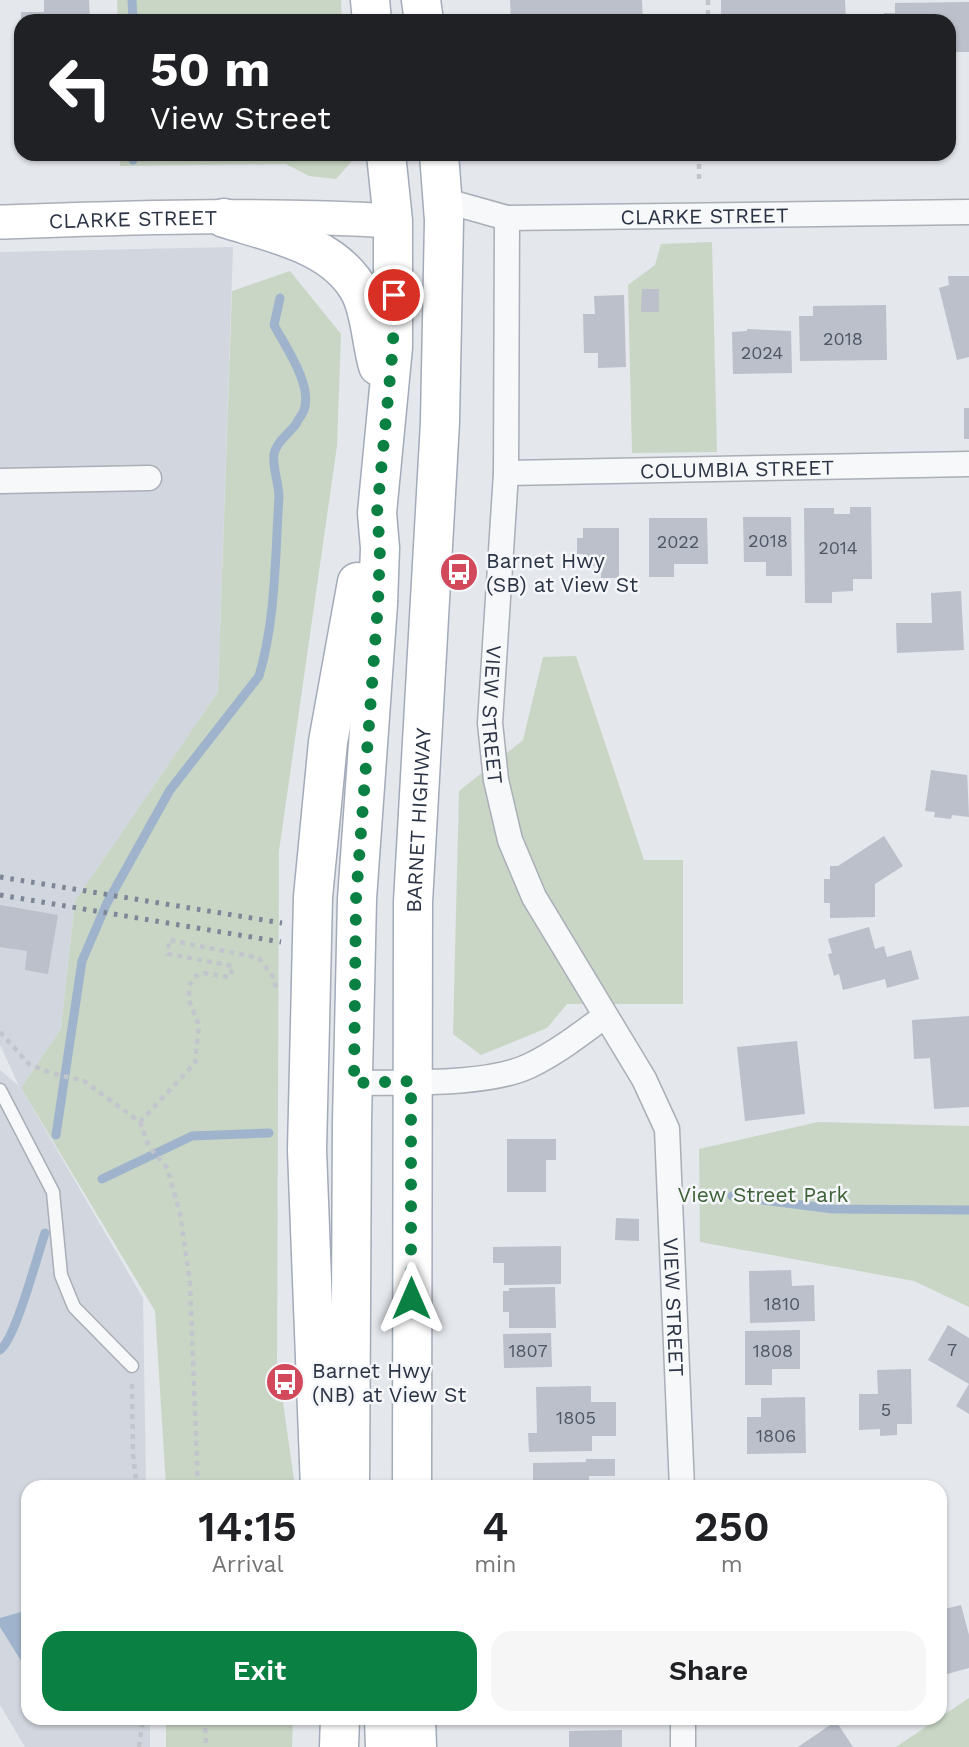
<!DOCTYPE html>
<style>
body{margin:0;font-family:"Work Sans",sans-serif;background:#f6f6f6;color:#202124;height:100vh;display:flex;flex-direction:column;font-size:26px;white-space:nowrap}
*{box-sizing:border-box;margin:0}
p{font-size:23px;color:#757577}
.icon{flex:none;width:38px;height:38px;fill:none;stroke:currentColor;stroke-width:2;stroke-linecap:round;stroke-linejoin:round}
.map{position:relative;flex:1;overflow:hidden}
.panel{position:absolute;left:21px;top:1480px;width:926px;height:245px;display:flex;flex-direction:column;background:#fff;border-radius:21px;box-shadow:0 2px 5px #0004}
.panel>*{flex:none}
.top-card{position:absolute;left:14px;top:14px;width:942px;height:147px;border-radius:21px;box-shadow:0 2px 5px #0004;background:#202124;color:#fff;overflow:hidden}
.pin{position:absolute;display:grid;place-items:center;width:60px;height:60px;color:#fff;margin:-30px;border:4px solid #fff;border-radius:50%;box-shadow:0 2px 7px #0007}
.me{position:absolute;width:77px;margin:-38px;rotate:0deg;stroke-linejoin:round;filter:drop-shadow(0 0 5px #0008)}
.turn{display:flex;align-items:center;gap:24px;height:147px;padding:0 21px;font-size:32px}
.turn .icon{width:91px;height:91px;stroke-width:2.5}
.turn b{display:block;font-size:49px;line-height:60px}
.eta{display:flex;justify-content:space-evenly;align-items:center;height:119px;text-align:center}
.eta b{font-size:42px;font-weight:600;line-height:49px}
.action{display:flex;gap:14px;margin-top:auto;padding:14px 21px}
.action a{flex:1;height:80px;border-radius:21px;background:#0b8043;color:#fff;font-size:28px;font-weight:600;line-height:80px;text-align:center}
.action a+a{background:#f6f6f6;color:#202124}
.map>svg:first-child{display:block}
</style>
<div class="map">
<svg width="969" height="1747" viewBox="0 0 969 1747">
<rect width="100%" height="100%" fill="#e4e7ec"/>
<path fill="#d2d6de" d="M233,247L218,692L75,901L61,1029L21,1088L143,1298L146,1487L28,1488V1718L150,1719V1747H25L0,1705V1070L19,1086L0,1045V252Z"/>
<g fill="#c9d6c5">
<path d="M117,0H341L342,21H118Z"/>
<path d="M120,154H352V161L336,179L309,176L286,164L120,166Z"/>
<path d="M712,242L717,452L632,453L628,285L655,265L661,244Z"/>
<path d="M290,271L341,334L337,446L279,851L277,1360L295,1487H166L155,1311L21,1088L61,1029L75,901L218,692L232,291Z"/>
<path d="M576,656L644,860H683V1004H567L547,1028L481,1055L453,1034L459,791L523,740L543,657Z"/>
<path d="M818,1122L969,1126V1307L914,1281L700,1242L699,1149Z"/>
<path d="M969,1698V1747H896Z"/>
<path d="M166,1719H293L292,1747H166Z"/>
</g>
<path fill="#9fb4cc" d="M28,1610V1672L0,1627V1618Z"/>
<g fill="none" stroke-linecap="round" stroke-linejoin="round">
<g stroke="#9fb4cc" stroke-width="9">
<path d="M132,0L133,21"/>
<path d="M133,154V160"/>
<path d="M56,1135L82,961L107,903L170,790L259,676C276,619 275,556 279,497C279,484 272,466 274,454C276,442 289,434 296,424C298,419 303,414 304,410C313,385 285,346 274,325L280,298"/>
<path d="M102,1179L192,1136L269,1133"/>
<path d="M732,1196L833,1209L969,1210"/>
<path d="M0,1350C16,1338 37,1256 45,1233"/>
</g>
</g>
<g fill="#bbc0ca">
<path d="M44,0H89L90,21H21V12H44Z"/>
<path d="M510,0H642L643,21H511Z"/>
<path d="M721,0H845L846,21H721Z"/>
<path d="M969,2V52H948V21H884V13H895V3Z"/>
<path d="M948,276H969V357L957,360L939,288L949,285Z"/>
<path d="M642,289H659V312H641Z"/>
<path d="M624,295L626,367L598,368V353H584L583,314H595L594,296Z"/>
<path d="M886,305L887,360L800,361L799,316H813V306Z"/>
<path d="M747,329L791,331L792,373L733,374L732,332L747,331Z"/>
<rect x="964" y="408" width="5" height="31"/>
<path d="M850,507H871L872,579H853V591L832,592V603H805L804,508H834V514H850Z"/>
<path d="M743,517H791L792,576H766V562H744Z"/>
<path d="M649,518H707L708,564H674V577H649Z"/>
<path d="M583,528H619V578H601V566H583V554H577V538H583Z"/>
<path d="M961,591L964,650L897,653L896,623H932L931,593Z"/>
<path d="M967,769L969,817L952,815L951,819L934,817L935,812L925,811L931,770L967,775Z"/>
<path d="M884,836L903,866L875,884V917L830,918V903H824V879H830V866H838Z"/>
<path d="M0,905L58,915L48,974L25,970L27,951L0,947Z"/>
<path d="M869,927L875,949L884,946L887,957L911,950L919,979L887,988L885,979L843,990L839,974L834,976L828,954L832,953L828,939Z"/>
<path d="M969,1016V1107L934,1109L930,1058L914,1059L912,1020Z"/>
<path d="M797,1041L805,1114L745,1121L737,1047Z"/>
<path d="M507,1139H556V1160H546V1192H507Z"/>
<path d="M616,1218L639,1219V1241L615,1240Z"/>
<path d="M561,1246V1284L504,1285V1263H493V1247Z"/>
<path d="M791,1270L792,1286L814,1285L815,1321L750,1323L749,1271Z"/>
<path d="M555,1287L556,1328H509V1312H503V1291H509V1288Z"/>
<path d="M948,1325L969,1338V1384L928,1360Z"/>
<path d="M800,1330V1369H772V1385H745V1331Z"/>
<path d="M551,1333L552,1367L504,1368L503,1334Z"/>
<path d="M911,1369L912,1424H897V1435L880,1436V1429L859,1430V1394H878L877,1370Z"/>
<path d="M969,1384V1414L956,1406Z"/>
<path d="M591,1386V1402H616V1436H592V1451L529,1452L528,1433H537L536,1387Z"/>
<path d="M805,1397L806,1453L747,1454V1417H761V1398Z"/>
<path d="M586,1459H615V1476H589V1488H533V1463L586,1462Z"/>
<path d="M961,1605L969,1635V1668L940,1676V1610Z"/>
<path d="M556,1718H619V1722L556,1723Z"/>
<path d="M836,1721L853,1747H798Z"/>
<path d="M622,1730V1747H569V1731Z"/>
</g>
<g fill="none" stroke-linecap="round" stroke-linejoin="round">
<defs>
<path id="service" d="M0,1090L53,1192L61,1275L74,1307L132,1366"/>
<g id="minor">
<path id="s1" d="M443,200L507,218L969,212"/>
<path id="s2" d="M507,218L506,473L490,723L496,780L510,840L534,897L644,1079L667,1129L682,1488"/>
<path id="s3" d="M506,473L969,464"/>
<path d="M0,481L149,478"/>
<path d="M354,1083C402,1082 486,1086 529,1066C556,1053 581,1034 605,1016"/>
<path d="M683,1718V1747"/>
</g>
<g id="secondary">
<path id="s4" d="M0,222C130,218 262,213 393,221"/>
</g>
<g id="primary">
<path d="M370,0L372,21"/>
<path d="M421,0L424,21"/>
<path d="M224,218C271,233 335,244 360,292C371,314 371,342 378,366"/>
<path d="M320,1488L307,1150L313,897L328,742L357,582"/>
<path d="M350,1488L352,1121L357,899L378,604L380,548L377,513L393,347V221L386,154"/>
<path id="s5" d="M412,1488L413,902L440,422L444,220L439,154"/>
<path d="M384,1718L385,1747"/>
<path d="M416,1718L417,1747"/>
<path d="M339,1747L340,1718"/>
</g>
</defs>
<use href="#service" stroke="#a9aeb7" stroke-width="15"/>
<use href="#minor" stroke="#a9aeb7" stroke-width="27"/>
<use href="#secondary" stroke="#a9aeb7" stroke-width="36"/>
<use href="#primary" stroke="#a3abb8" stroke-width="41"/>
<g stroke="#c2c5cb" stroke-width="4.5" stroke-dasharray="5 5" stroke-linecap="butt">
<path d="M708,0V21"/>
<path d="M699,154V183"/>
<path d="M0,1032L29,1064L51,1073L84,1081L140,1122L149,1147L167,1168L180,1213L190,1283L198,1488"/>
<path d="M140,1122L195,1063L199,1026L189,1000V987L194,977L204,973L230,977L233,966L168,954L169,940L259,958L274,978L276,988"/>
<path d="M132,1384L133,1455L137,1488"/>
<path d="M205,1718L206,1747"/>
<path d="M139,1747L143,1718"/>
</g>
<use href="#service" stroke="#f7f8fa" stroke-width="12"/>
<use href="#minor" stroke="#f7f8fa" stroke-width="24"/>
<use href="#secondary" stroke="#fff" stroke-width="33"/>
<use href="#primary" stroke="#fff" stroke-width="38"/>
<g stroke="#7d8696" stroke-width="5" stroke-dasharray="3.5 7" stroke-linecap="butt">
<path d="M0,877L282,923"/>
<path d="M0,895L281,942"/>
</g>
</g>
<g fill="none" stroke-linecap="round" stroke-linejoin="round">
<path stroke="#0b8043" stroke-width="12" stroke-dasharray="0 21.6" d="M394,295L393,346L377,513L380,548L378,604L356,899L354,1083L411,1081V1298"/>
</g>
<defs>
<symbol id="bus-disc" viewBox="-11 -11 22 22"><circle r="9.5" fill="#d1495b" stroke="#f4f6f9"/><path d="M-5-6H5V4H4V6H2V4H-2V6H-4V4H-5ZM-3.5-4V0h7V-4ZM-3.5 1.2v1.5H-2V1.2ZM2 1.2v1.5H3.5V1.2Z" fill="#fff"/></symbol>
</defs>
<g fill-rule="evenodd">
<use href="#bus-disc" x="437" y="550" width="44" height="44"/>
<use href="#bus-disc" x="263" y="1360" width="44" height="44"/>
</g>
<g text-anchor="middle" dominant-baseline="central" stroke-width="5" stroke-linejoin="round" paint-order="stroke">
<g font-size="18" fill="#4f5766">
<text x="843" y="338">2018</text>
<text x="762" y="352">2024</text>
<text x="768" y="540">2018</text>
<text x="678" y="541">2022</text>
<text x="838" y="547">2014</text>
<text x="782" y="1303">1810</text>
<text x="952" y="1349">7</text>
<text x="528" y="1350">1807</text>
<text x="773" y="1350">1808</text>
<text x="886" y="1409">5</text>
<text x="576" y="1417">1805</text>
<text x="776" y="1435">1806</text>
</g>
<g font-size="21" fill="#2b3445" stroke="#f4f6f9">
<text stroke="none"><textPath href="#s1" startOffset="264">CLARKE STREET</textPath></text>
<text stroke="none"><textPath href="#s4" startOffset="133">CLARKE STREET</textPath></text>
<text stroke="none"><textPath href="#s3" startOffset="231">COLUMBIA STREET</textPath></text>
<text stroke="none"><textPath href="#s2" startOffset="497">VIEW STREET</textPath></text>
<text stroke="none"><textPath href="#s5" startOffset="668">BARNET HIGHWAY</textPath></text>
<text stroke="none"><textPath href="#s2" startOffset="1132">VIEW STREET</textPath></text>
</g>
<g font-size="21" fill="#2b3445" stroke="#f4f6f9" text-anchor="start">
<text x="486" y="560">Barnet Hwy<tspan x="486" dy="24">(SB) at View St</tspan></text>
<text x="312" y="1370">Barnet Hwy<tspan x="312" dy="24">(NB) at View St</tspan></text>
</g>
<g font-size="21" fill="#3f6138" stroke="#f4f6f9">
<text x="763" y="1194">View Street Park</text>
</g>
</g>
</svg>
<div class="pin" style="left:394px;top:295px;background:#d93025"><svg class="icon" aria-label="arrive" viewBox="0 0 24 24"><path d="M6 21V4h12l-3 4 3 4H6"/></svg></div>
<svg class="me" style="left:411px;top:1298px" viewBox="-20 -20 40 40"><path d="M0-17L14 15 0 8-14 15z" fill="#0b8043" stroke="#fff" stroke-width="4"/></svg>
<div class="top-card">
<div class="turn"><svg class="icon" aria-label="left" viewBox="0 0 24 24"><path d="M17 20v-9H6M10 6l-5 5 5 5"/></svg><div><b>50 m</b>View Street</div></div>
</div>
<section class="panel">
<div class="eta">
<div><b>14:15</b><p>Arrival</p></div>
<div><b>4</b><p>min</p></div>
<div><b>250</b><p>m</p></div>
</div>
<div class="action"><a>Exit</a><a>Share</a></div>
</section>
</div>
